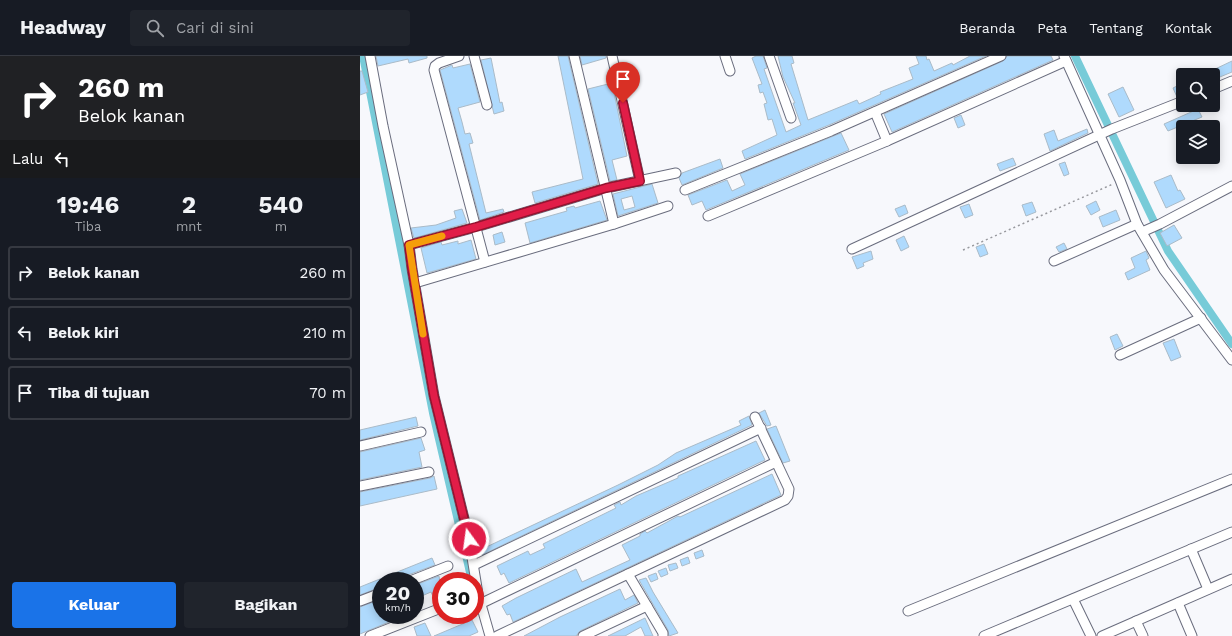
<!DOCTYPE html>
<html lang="id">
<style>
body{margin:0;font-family:"Work Sans",sans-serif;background:#20242c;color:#f1f3f6;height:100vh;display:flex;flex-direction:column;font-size:15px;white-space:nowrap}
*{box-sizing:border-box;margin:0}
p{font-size:13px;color:#9ea1a6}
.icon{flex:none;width:22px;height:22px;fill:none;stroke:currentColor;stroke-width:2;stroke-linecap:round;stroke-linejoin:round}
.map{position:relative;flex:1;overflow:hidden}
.sheet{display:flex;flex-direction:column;background:#171b24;width:360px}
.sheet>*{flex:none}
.top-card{background:#202124;color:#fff;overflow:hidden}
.tools{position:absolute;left:816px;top:12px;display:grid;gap:8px}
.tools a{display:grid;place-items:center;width:44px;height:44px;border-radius:4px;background:#171b24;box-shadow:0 2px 10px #0003;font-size:20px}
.speed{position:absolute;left:12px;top:516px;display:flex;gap:8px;font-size:20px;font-weight:700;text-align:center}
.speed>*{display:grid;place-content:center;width:52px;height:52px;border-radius:50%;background:#171b24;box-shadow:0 2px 10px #0003;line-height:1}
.speed small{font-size:10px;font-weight:400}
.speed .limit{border:6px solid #d22;background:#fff;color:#111}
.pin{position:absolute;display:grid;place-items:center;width:34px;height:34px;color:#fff;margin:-41px -17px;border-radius:50% 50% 50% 0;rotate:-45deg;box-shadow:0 0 4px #0007}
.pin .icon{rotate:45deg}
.me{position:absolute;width:44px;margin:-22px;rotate:346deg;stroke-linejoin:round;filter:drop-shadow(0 0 3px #0008)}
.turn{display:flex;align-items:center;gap:14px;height:84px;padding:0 12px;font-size:18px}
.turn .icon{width:52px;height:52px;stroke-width:2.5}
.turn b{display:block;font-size:28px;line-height:34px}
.then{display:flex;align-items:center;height:38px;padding:0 12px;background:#0003;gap:8px;font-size:15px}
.eta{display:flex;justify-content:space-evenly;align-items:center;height:68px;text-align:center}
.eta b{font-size:24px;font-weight:700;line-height:28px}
.action{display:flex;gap:8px;margin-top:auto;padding:8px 12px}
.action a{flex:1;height:46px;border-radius:4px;background:#1a73e8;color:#fff;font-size:16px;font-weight:700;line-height:46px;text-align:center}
.action a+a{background:#20242c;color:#f1f3f6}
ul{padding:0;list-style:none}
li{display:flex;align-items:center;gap:12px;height:54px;margin:0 8px 6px;padding:0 4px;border:2px solid #363941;border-radius:4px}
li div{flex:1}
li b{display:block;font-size:15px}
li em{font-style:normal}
header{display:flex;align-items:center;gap:24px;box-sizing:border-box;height:56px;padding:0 20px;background:#171b24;border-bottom:1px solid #363941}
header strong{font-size:19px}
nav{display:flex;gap:22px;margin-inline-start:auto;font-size:14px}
.search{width:280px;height:36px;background:#20242c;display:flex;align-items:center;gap:10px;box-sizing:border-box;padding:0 14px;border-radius:4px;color:#9ea1a6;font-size:15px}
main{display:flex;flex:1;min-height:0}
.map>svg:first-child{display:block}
</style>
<header>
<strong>Headway</strong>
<div class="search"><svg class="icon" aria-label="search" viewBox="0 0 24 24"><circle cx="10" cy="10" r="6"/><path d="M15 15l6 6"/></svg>Cari di sini</div>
<nav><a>Beranda</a><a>Peta</a><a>Tentang</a><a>Kontak</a></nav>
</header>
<main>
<section class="sheet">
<div class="top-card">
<div class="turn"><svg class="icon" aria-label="right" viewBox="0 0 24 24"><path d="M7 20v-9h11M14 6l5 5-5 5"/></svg><div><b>260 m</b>Belok kanan</div></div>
<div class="then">Lalu<svg class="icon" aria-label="left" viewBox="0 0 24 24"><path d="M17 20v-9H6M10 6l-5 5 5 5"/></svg></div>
</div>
<div class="eta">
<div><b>19:46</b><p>Tiba</p></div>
<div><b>2</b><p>mnt</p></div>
<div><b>540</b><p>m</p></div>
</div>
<ul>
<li><svg class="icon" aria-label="right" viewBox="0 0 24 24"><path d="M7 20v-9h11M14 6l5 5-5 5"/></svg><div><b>Belok kanan</b></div><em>260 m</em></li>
<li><svg class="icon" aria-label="left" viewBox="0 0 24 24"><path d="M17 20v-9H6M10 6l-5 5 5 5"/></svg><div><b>Belok kiri</b></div><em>210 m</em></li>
<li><svg class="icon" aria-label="arrive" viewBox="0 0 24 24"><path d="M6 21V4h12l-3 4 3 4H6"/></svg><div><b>Tiba di tujuan</b></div><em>70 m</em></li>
</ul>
<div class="action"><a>Keluar</a><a>Bagikan</a></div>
</section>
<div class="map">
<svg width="872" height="580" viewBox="0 0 872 580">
<rect width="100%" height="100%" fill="#f7f8fc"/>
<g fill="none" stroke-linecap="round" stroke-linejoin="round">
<g stroke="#77cbd8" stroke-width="8">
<path d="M3,0L73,357L112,525"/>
<path d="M715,0L808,195L872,288"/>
</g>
</g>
<g fill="#afdafd" stroke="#aabbc8" fill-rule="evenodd">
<path d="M16,0H67V2L49,7L48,3L18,10Z"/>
<path d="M198,0H208L238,128L175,147L172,136L223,123Z"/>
<path d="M220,0H246V2L222,9Z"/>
<path d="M396,0H403L407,12L404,13L426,76L441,69L433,47H435L423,21L418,0H432L434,7L431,8L448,64L497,44L499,48L521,38L520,36L553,23L549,12L559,8L556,0H566L567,4L569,3L574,15L592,7L593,9L610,0H626L469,69L385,103L382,95L417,79L412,63L408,64L404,48L407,47L403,36L400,37L398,29L402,28L392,2Z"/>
<path d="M647,0H691L693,4L532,76L524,58L643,5Z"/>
<path d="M131,2L140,47L142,46L144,55L134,58L121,4Z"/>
<path d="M872,5V16L855,23L851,15Z"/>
<path d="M110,8L120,46L98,52L102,66L105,78L110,77L113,87L109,88L126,157L143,153L144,156L120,164L80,14L92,9L93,12Z"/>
<path d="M0,15H2L8,36L0,39Z"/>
<path d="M252,27L267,100L252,104L257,124L250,125L228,33Z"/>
<path d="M823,27V38L817,41L813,32Z"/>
<path d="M763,31L774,54L759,61L748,38Z"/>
<path d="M838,53L842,61L808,75L804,68Z"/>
<path d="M601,59L605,69L598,72L594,62Z"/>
<path d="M727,73L728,77L690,95L684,78L694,74L698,85Z"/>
<path d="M481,77L489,94L346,154L342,145L332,149L328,139L367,124L372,135L385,129L380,118Z"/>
<path d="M653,102L656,109L640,115L637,108Z"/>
<path d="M360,103L363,112L322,129L319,122L322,117Z"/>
<path d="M705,106L709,118L704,120L699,108Z"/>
<path d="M811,119L818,135L820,134L825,143L806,152L794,126Z"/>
<path d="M292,128L298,147L258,160L253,138ZM272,140L275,151L264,154L261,143Z"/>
<path d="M240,145L247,164L170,187L165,167L207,155L206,152L214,150L215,152Z"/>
<path d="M736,145L740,154L731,159L726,150Z"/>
<path d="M672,146L676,156L666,160L662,149Z"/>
<path d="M609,148L613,159L605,162L600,151Z"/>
<path d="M545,149L548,157L539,161L535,153Z"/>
<path d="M102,153L107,167L54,182L51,172L76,169L96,162L94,155Z"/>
<path d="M756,154L760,164L743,171L739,161Z"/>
<path d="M814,169L822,182L807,190L800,177Z"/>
<path d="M142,176L145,186L135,189L133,179Z"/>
<path d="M544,180L549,191L541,195L536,184Z"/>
<path d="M111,184L116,203L67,217L61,192L81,186L82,189L98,185V188Z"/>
<path d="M704,187L707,193L699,196L696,191Z"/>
<path d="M624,188L628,198L620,201L616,191Z"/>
<path d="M511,195L513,203L503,207L504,210L497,213L492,201Z"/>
<path d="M786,195L789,202L786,204L790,214L768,224L765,217L775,212L771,202Z"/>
<path d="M757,278L763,290L755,294L750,281Z"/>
<path d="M814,283L821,301L811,305L803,287Z"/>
<path d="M405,354L411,369L407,370L399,357Z"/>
<path d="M389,360L392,369L122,499L120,494L258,429L298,409L316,397L381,369L379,365Z"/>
<path d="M56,361L58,370L0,384V374Z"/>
<path d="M416,370L430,405L423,407L407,373Z"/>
<path d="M61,382L65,394L59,396L62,411L0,424V396Z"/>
<path d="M396,385L405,404L149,527L144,517L141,519L137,510L168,495L170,499L185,492L183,488L256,452L254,449L260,446L261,449L276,440L318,422V420Z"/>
<path d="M412,418L421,439L153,566L150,558L147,559L142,550L156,542L216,513L222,526L270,504L262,489L280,480V478L285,475L287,477L318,460L320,461Z"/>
<path d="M74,420L77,433L0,450V436L70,422Z"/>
<path d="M342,494L344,500L336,503L334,497Z"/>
<path d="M328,501L330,507L322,510L320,504Z"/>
<path d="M72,502L75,509L48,519L44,525H21V531L0,539V531Z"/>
<path d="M316,507L318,512L310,515L308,509Z"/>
<path d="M306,512L308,518L301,521L298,515Z"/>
<path d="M296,517L298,523L291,526L288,520Z"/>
<path d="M79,520L81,533L79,534L81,546L76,547L71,536L57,542L61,553L55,556V529Z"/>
<path d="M286,522L293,536L318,577L309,580L308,574L279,524Z"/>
<path d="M260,533L265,544L274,539L278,547L220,575L216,580H164L200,561Z"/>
<path d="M21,543V559H26L29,566L0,578V551Z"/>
<path d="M285,562L293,580H285L281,571L265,580H248Z"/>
<path d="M112,564L118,576L109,580H74Z"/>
<path d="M65,567L71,580H57L54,571Z"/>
</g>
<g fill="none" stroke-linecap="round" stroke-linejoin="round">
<defs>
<g id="minor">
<path d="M10,0L23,70L49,189L52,213L74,340L109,483L118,538L130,580"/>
<path d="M99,0L79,7L75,10L74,14L125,206"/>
<path d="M114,0L127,49"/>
<path d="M252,0L280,125"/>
<path d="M365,0L370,15"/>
<path d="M409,0L431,62"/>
<path d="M704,0L760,124L777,168L804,214L872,304"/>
<path d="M853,33L872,25"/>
<path d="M515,56L527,85"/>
<path d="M325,134L471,75L641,0"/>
<path d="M348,160L527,85L706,5"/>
<path d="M254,168L308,150"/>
<path d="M782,176L800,168L872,130"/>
<path d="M49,189L116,171L246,132L316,117"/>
<path d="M492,193L752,73L823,45"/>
<path d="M694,205L777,168"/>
<path d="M55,227L254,168L214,0"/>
<path d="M760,299L841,262"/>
<path d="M0,390L61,376"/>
<path d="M0,430L69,416"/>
<path d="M831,493L848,533"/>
<path d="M114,509L401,372"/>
<path d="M50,525L88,510"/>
<path d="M713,543L731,580"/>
<path d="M0,545L21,537"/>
<path d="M818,547L832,580"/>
<path d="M120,548L416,406"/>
<path d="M548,555L872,423"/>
<path d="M776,565L783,580"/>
<path d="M10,580L81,552"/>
<path d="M137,580L268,518"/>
<path d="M223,580L287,550"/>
<path d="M303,580V577L268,518L425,444L428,440L429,433L395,361"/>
<path d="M624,580L872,476"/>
<path d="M742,580L872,523"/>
</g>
</defs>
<use href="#minor" stroke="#6a6d7e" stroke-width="11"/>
<path stroke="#98999e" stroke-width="1.5" stroke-dasharray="2 3" stroke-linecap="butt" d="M603,194L753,128"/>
<use href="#minor" stroke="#fff" stroke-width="9"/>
</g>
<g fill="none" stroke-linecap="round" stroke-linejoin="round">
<defs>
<path id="route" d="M109,483L74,340L52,213L49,189L116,171L246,132L280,125L263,47"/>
</defs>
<use href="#route" stroke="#92132f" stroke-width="10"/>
<use href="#route" stroke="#e11d48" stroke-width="7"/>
<path stroke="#f59e0b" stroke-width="7" d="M63,278L49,189L82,180"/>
</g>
</svg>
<div class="tools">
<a><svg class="icon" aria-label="search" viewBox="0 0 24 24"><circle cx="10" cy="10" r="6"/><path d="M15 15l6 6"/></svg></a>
<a><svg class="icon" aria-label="layers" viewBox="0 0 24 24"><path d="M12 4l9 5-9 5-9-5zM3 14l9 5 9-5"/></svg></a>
</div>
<div class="speed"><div>20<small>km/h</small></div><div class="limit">30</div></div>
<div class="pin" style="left:263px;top:47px;background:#d93025"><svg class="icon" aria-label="arrive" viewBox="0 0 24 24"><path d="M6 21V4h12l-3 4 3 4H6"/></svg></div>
<svg class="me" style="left:109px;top:483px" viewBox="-20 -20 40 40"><circle r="17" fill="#e11d48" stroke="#fff" stroke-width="3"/><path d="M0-11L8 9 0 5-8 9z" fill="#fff"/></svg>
</div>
</main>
